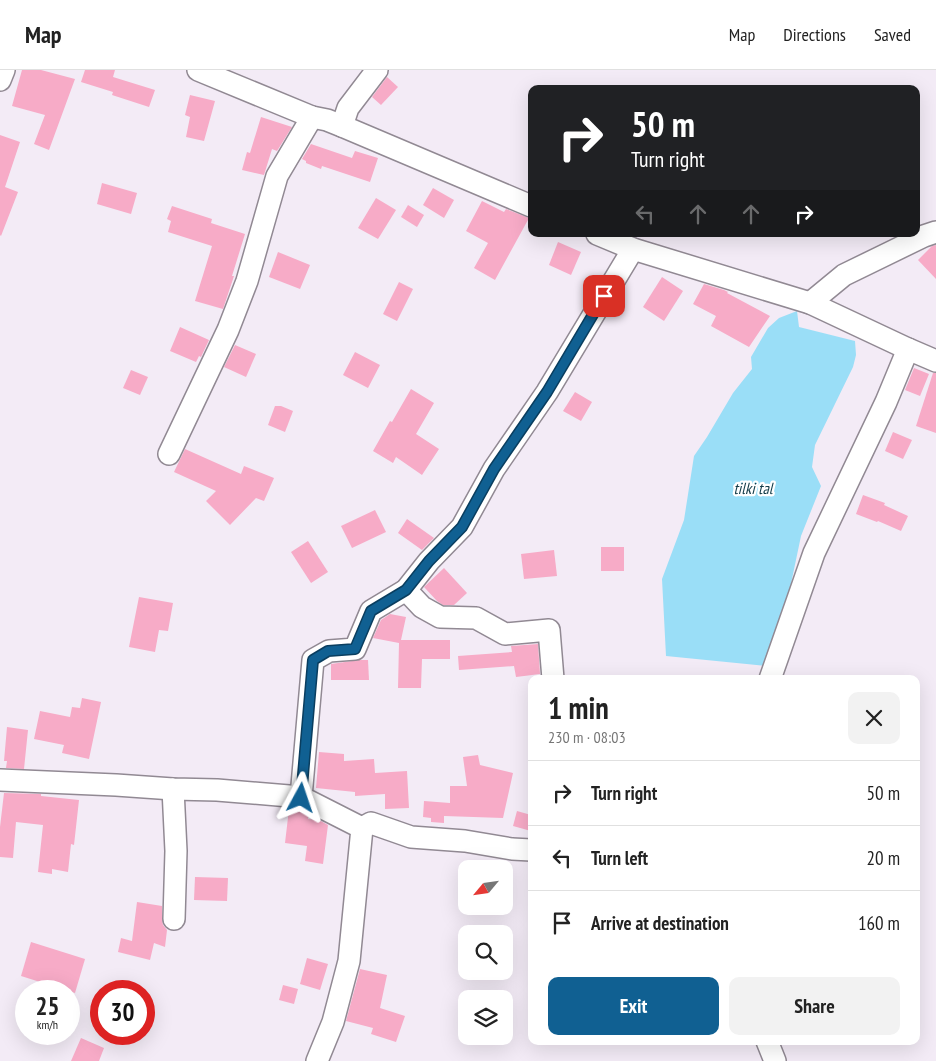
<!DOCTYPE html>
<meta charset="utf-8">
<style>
body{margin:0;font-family:"PT Sans Narrow",sans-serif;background:#f2f2f2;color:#222;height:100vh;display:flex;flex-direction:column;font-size:19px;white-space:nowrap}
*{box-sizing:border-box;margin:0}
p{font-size:16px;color:#767676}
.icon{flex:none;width:28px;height:28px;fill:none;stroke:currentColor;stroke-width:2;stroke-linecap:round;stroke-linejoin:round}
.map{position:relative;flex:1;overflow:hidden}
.sheet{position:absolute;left:528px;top:605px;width:392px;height:370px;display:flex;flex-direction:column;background:#fff;border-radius:10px;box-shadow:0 5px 20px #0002}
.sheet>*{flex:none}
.hud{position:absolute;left:528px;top:15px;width:392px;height:152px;border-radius:10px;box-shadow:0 5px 20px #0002;background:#202124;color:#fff;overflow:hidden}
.needle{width:32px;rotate:241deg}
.controls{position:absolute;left:458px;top:790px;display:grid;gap:10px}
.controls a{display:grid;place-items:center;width:55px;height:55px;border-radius:10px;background:#fff;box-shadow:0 5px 20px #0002;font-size:25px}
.speed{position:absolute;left:15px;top:910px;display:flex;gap:10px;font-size:25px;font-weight:700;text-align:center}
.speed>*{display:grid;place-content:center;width:65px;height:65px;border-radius:50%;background:#fff;box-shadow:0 5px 20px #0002;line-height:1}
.speed small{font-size:12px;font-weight:400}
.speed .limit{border:8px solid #d22;background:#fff;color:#111}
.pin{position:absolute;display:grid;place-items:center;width:42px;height:42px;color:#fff;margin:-21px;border-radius:10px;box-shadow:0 2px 8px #0006}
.me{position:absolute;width:55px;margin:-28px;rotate:5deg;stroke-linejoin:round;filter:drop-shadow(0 0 4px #0008)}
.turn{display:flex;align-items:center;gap:18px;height:105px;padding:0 20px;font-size:22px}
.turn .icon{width:65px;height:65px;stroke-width:2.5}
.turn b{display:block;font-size:35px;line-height:42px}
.lanes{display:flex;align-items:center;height:48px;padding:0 20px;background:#0003;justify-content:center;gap:25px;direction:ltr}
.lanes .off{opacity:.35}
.round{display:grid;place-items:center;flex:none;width:52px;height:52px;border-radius:10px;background:#f2f2f2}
.overview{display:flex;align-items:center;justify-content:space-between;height:85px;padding:0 20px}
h1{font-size:30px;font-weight:600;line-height:38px}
.action{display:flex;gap:10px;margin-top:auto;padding:10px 20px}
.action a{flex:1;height:58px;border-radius:10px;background:#106092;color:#fff;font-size:20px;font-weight:600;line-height:58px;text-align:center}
.action a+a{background:#f2f2f2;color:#222}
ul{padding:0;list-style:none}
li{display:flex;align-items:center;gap:15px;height:65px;padding:0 20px;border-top:1px solid #e0e0e0}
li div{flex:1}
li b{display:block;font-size:19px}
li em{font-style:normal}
header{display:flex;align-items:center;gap:30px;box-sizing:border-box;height:70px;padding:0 25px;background:#fff;border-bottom:1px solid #e0e0e0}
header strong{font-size:24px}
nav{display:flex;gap:28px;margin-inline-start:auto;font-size:18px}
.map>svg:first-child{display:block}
</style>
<header>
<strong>Map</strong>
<nav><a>Map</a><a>Directions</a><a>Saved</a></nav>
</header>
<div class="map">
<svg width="936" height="991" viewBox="0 0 936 991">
<rect width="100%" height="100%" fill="#f3ebf6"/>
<path fill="#9adef7" d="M797,241L799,257L855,271L856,285L853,297L815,375L812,397L821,416L801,466L788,528L766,596L666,586L662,509L684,450L694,386L707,367L733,323L752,299L751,287L768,258L779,248Z"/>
<g fill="#f7abc7">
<path d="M22,0H41L75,9L49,80L34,74L45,45L12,36Z"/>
<path d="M85,0H115L113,7L155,20L149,37L112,25L113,22L81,12Z"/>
<path d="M387,7L398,17L381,35L372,27Z"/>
<path d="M190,25L215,31L204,71L186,67L190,47L185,45Z"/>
<path d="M261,47L292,57L277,81L272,79L264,105L242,100L247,82L250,83Z"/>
<path d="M0,65L20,72L5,117L18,122L1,166L0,165Z"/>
<path d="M311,74L352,88L355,81L378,88L370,112L322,96L321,99L306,93V91L302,89Z"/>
<path d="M102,113L137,123L131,144L97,134Z"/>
<path d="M433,118L454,130L444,148L423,135Z"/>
<path d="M376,128L396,140L378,169L358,158Z"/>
<path d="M482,131L504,142L506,139L529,148L495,210L474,198L488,173L466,161Z"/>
<path d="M408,135L424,145L417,157L401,147Z"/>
<path d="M172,136L212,149L211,153L245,164L232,206H234L223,239L195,231L212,176L168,162L171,151L167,149Z"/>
<path d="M558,172L581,182L571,205L549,195Z"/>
<path d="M936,175V209L918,190L932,176Z"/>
<path d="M278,182L310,195L300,219L269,207Z"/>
<path d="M662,207L683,221L664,251L643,237Z"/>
<path d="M399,212L413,219L397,251L383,244Z"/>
<path d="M704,214L724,220L728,222L727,223L770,246L749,277L711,256L716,246L693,234Z"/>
<path d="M180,257L209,270L201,287L199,286L196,292L170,281Z"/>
<path d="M235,275L256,284L246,307L224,297Z"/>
<path d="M355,282L380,295L368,318L343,305Z"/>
<path d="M914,298L929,304L920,326L905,320Z"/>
<path d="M131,300L148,307L140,325L123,318Z"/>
<path d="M933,303H936V363L916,356Z"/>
<path d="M411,319L434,333L416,364L439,379L422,405L396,387L393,393L373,381L390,351L392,352Z"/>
<path d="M575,322L592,332L581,351L563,341Z"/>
<path d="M275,336H281L293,341L285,362L268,355Z"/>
<path d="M893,362L912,370L903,389L885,381Z"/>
<path d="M185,379L241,404L244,396L274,408L264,431L256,428L230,455L206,431L216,421L174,402Z"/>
<path d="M863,425L885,433L884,435L908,446L901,461L878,451L877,452L856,444Z"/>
<path d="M375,440L386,462L352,478L341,456Z"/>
<path d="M407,449L434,468L422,480L398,463Z"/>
<path d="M308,471L328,502L311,513L291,482Z"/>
<rect x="601" y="477" width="23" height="24"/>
<path d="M554,480L557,506L524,509L521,484Z"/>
<path d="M444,498L467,523L454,535H443L437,531L424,517Z"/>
<path d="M139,527L173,533L168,561L159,560L155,582L129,577Z"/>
<path d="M390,544L406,547L401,570H450V589H422L421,618H398L399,573L373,568L381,550Z"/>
<path d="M538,574L540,604L516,607L514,596L459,600L458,586L512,582L511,576Z"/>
<path d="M359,590H368L369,610H331V594Z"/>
<path d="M82,628L101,632L89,689L62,683L64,675L34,669L40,641L70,647L72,637L80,638Z"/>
<path d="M7,657L28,660L24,699L6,698L7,691H4Z"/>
<path d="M319,682L344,684V691L374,689L375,703L407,701L409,738L385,739V724L355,726V722L316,718Z"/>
<path d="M478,685L480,695L513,703L503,748L444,746V753L431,752V748L423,747L424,731L450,733V716H467L463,687Z"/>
<path d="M4,723L41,724V726L79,730L74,775L71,774L68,802L52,799V804L38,802L43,755L16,752L13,788L0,787V757Z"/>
<path d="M289,739H298L309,745L308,749L319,750L328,755L323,794L305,791L307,776L285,773Z"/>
<path d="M517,741L531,745V761L513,756Z"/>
<path d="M195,807L228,808L227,831L194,830Z"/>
<path d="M137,832L162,836V849L163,855L167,860L165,877L154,873L150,890L118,882L121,868L132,871Z"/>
<path d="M31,872L85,889L75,923L21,906Z"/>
<path d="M307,888L328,894L320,920L300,914Z"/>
<path d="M360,899L387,905L380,938L405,946L396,972L371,964L373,958L346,951Z"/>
<path d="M283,915L298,919L294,934L279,930Z"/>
<path d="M81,968L104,978L99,991H71Z"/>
</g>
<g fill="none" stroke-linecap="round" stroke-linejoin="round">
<defs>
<g id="minor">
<path d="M198,0L312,47L327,50L342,56L531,136"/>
<path d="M0,10L4,0"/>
<path d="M342,56L348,38L377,0"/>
<path d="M597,164L633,179L810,233L908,279L936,291"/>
<path d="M810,233L844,205L924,166L936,162"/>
<path d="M169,384L228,260L247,211L277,106L312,47"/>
<path d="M406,520L422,537L440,547L476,548L505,564L549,560L553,609"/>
<path d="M770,609L814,483L886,332L908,279"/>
<path d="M0,710L116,715L173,719L217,720L301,727L362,758L349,891L333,952L317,991"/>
<path d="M173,719L176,781L174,849"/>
<path d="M301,727L313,590L329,581L355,579L371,541L406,520L429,491L462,457L494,399L547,322L633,179"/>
<path d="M362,758L371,753L411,767L465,771L512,779L531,780"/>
<path d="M767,971L775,991"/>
</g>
</defs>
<use href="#minor" stroke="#918993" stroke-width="24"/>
<use href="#minor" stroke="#fff" stroke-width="21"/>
</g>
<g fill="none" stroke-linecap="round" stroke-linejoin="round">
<defs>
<path id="route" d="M301,728L313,590L328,581L355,579L371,541L406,520L429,491L462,457L494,399L547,322L604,226"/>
</defs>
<use href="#route" stroke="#0a3e5f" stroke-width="12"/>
<use href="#route" stroke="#106092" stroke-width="9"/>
</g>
<g text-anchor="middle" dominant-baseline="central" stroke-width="4.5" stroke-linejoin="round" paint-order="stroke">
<g font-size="16" font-style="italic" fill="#123b48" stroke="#fff">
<text x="753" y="418">tilki tal</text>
</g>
</g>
</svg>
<div class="controls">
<a><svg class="needle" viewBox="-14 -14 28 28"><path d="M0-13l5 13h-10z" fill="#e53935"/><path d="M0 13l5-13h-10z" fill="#767676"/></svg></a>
<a><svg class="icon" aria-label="search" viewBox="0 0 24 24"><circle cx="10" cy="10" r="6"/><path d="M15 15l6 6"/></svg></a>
<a><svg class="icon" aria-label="layers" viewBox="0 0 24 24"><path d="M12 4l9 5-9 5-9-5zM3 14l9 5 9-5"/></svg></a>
</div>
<div class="speed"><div>25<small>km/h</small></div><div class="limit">30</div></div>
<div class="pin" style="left:604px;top:226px;background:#d93025"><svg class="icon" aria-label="arrive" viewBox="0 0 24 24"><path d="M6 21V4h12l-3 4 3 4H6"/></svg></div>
<svg class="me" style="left:301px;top:728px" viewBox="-20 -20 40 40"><path d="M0-17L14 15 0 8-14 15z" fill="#106092" stroke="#fff" stroke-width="4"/></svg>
<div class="hud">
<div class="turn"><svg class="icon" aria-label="right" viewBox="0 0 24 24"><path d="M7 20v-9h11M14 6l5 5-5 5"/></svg><div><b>50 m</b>Turn right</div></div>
<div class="lanes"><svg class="icon off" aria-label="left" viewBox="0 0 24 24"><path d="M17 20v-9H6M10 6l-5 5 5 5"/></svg><svg class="icon off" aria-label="ahead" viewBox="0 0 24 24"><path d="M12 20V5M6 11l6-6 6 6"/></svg><svg class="icon off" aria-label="ahead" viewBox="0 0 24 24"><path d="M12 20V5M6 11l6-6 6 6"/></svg><svg class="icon" aria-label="right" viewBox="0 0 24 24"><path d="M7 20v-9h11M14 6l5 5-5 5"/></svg></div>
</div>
<section class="sheet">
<div class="overview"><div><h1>1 min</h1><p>230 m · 08:03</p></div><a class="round"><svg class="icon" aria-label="close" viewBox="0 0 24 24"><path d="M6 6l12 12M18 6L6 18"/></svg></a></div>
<ul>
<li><svg class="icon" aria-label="right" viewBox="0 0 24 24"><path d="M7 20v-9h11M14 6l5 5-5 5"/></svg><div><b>Turn right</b></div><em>50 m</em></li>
<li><svg class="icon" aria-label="left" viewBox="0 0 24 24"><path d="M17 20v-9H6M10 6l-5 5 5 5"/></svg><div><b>Turn left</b></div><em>20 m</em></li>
<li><svg class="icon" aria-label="arrive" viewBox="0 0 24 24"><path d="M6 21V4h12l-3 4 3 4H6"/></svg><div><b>Arrive at destination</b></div><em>160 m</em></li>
</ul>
<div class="action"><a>Exit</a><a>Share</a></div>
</section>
</div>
